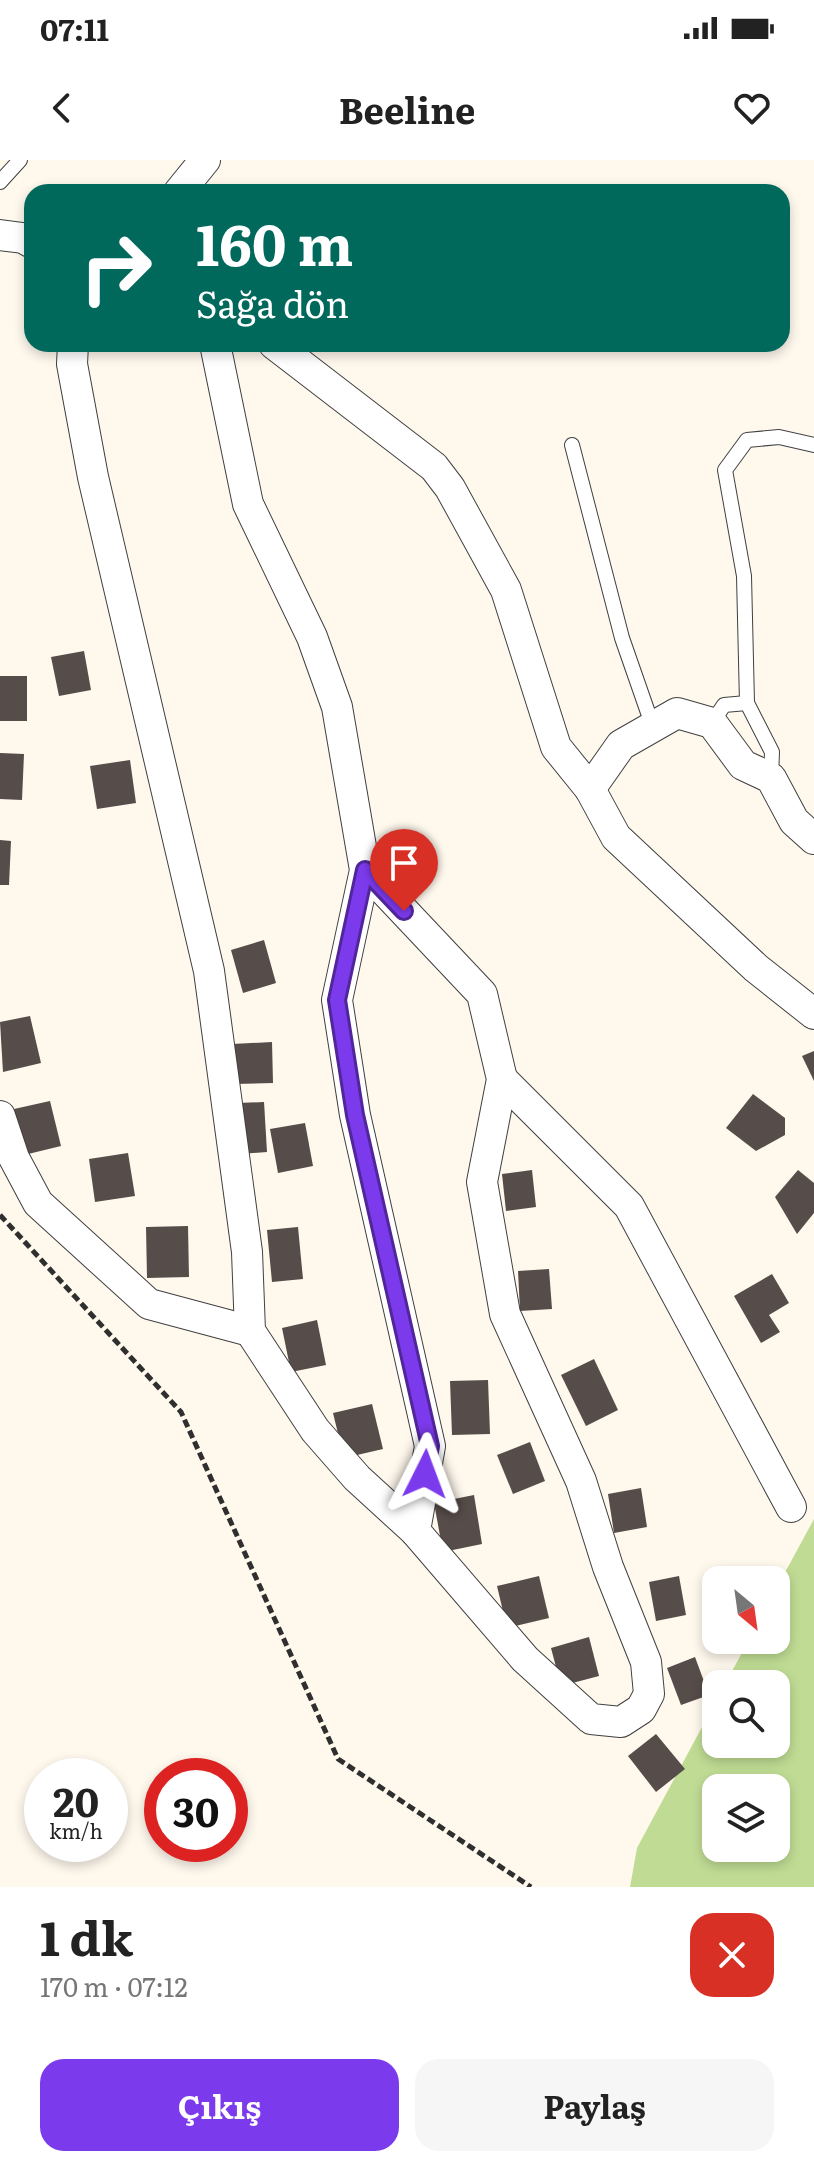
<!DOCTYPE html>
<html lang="tr">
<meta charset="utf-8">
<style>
body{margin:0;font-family:Literata,serif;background:#f6f6f6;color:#222;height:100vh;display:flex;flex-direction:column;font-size:30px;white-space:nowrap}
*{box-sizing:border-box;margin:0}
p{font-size:26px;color:#767676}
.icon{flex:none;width:44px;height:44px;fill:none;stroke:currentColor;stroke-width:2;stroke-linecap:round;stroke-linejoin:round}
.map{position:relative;height:1727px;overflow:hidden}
.panel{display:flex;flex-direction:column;background:#fff;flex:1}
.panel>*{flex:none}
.top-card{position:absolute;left:24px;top:24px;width:766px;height:168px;border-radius:24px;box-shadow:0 4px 12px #0003;background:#00695c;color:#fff;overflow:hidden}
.needle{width:52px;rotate:151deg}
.buttons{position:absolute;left:702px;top:1406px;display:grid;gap:16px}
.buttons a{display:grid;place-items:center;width:88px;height:88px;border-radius:16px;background:#fff;box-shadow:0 4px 12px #0003;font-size:40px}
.speed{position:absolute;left:24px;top:1598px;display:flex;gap:16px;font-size:40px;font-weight:700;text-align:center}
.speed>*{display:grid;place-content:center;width:104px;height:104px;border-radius:50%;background:#fff;box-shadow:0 4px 12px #0003;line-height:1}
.speed small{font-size:20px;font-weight:400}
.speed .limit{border:12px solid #d22;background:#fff;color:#111}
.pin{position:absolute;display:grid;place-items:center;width:68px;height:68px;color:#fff;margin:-82px -34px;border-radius:50% 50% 50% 0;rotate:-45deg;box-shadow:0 0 8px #0007}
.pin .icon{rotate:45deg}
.me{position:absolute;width:88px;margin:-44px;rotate:3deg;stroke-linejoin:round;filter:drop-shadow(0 0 6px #0008)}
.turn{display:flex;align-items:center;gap:28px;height:168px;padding:0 40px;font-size:36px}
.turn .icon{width:104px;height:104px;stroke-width:2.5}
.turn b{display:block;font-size:56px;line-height:68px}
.round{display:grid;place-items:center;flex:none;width:84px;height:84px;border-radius:24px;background:#f6f6f6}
.overview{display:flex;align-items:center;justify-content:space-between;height:136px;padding:0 40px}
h1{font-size:48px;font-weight:700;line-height:60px}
.action{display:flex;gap:16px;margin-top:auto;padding:16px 40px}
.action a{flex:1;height:92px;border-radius:24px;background:#7c3aed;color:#fff;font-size:32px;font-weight:700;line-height:92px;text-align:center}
.action a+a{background:#f6f6f6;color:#222}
.status{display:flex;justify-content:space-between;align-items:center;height:56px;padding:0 40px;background:#fff;direction:ltr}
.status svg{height:22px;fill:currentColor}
header{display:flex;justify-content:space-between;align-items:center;height:104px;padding:0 40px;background:#fff;font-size:36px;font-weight:700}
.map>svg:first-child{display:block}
</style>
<div class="status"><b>07:11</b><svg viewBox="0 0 49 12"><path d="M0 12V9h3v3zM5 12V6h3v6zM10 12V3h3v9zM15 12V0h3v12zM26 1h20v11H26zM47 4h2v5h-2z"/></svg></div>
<header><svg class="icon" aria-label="back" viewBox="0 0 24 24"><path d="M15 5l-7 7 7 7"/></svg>Beeline<svg class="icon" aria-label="heart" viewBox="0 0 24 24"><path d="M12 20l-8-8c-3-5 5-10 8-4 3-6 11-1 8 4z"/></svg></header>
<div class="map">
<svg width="814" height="1727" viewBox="0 0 814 1727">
<rect width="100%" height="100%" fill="#fff8ed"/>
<path fill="#c0dc94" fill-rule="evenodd" d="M814,1359V1727H630L637,1688L716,1541V1584H776V1524H725L749,1480H776V1429ZM716,1628H776V1688H716Z"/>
<g fill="#564c49">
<path d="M84,491L91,530L59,536L51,497Z"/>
<rect x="0" y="516" width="27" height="45"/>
<path d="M0,593L24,594L22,640L0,639Z"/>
<path d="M130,600L136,643L97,649L90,606Z"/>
<path d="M0,680L11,681L9,725H0Z"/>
<path d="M264,780L276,823L243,833L231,790Z"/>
<path d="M30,856L41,903L3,912L0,862Z"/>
<path d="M272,882L273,923L234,924L232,884Z"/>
<path d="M814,891V921L802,896Z"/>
<path d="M753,934L785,958V975L756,991L726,968Z"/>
<path d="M50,941L61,986L24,995L14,949Z"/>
<path d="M264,942L267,992L241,994L238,943Z"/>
<path d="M305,963L313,1006L278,1013L270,969Z"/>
<path d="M128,993L135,1036L95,1042L89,999Z"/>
<path d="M532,1010L536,1047L506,1051L502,1014Z"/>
<path d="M798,1010L814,1023V1053L797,1074L775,1037Z"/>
<path d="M188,1066L189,1117L147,1118L146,1067Z"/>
<path d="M298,1067L303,1119L272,1122L267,1070Z"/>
<path d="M549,1109L552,1149L520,1151L518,1111Z"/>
<path d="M772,1114L789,1143L769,1155L780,1172L761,1183L734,1136Z"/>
<path d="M317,1160L326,1205L291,1212L282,1168Z"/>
<path d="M594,1199L618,1250L586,1266L561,1215Z"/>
<path d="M488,1220L490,1274L452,1275L450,1221Z"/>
<path d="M372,1244L383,1289L344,1298L333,1253Z"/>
<path d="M530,1282L545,1321L513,1334L497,1295Z"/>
<path d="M641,1328L647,1367L614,1373L608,1334Z"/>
<path d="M474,1335L482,1384L443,1392L434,1343Z"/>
<path d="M539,1416L549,1458L507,1468L497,1426Z"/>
<path d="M679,1416L686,1455L656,1461L649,1422Z"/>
<path d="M589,1477L599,1516L561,1526L551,1488Z"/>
<path d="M695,1497L709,1535L681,1545L667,1508Z"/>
<path d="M656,1574L685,1609L656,1632L628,1596Z"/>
</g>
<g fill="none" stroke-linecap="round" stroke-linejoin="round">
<defs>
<g id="service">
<path d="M0,22L20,0"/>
<path d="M572,285L622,478L653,567"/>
<path d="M712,563L724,545L747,543"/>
<path d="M771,618L772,592L747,543L744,416L725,310L747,280L779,277L814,285"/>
</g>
<g id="minor">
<path d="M179,32L205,0"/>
<path d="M0,75L23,78L32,83"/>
<path d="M73,184L72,204L93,317L209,811L247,1092L250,1171L315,1270L357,1318L415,1371L525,1499L591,1559L621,1562L641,1549L649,1534L646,1502L608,1407L581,1321L505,1154L482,1022L502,919L482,834L365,710"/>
<path d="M215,184L248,344L312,477L337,547L365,710L337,840L355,955L430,1286L415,1371"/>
<path d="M274,184L434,307L450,328L506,430L556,587L590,629L616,677L756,808L814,854"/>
<path d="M590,629L621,585L677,553L712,563L743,605L771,618L794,661L814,679"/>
<path d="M502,919L629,1046L791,1347"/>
<path d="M0,956L14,998L38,1043L149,1144L250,1171"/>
</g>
</defs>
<use href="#service" stroke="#404040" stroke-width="16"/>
<use href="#minor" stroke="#404040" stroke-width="32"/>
<path stroke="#2f2f2f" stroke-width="5" stroke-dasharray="8 4" stroke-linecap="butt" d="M0,1055L181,1252L338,1599L531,1727"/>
<use href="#service" stroke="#fff" stroke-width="14"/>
<use href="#minor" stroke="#fff" stroke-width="30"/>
</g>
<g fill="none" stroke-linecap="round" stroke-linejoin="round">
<defs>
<path id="route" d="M404,751L365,710L337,840L355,955L430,1286L425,1314"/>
</defs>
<use href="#route" stroke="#51269a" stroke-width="20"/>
<use href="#route" stroke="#7c3aed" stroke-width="14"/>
</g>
</svg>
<div class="buttons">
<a><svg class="needle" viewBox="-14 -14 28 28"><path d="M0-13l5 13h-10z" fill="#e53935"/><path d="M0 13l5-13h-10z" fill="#767676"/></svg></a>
<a><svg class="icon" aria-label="search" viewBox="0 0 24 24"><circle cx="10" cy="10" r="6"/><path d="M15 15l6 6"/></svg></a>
<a><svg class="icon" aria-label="layers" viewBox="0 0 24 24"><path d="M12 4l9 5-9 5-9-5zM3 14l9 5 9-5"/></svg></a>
</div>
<div class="speed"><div>20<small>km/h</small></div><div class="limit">30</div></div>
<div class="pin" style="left:404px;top:751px;background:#d93025"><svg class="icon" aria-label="arrive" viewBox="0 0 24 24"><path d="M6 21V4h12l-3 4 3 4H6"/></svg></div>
<svg class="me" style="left:425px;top:1314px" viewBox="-20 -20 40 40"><path d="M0-17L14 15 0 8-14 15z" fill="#7c3aed" stroke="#fff" stroke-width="4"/></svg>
<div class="top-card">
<div class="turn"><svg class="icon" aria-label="right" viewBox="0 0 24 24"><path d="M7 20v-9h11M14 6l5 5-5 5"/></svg><div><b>160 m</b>Sağa dön</div></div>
</div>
</div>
<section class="panel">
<div class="overview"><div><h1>1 dk</h1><p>170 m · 07:12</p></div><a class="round" style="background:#d93025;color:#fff"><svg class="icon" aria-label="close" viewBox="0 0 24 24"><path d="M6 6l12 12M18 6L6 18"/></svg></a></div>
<div class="action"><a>Çıkış</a><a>Paylaş</a></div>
</section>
